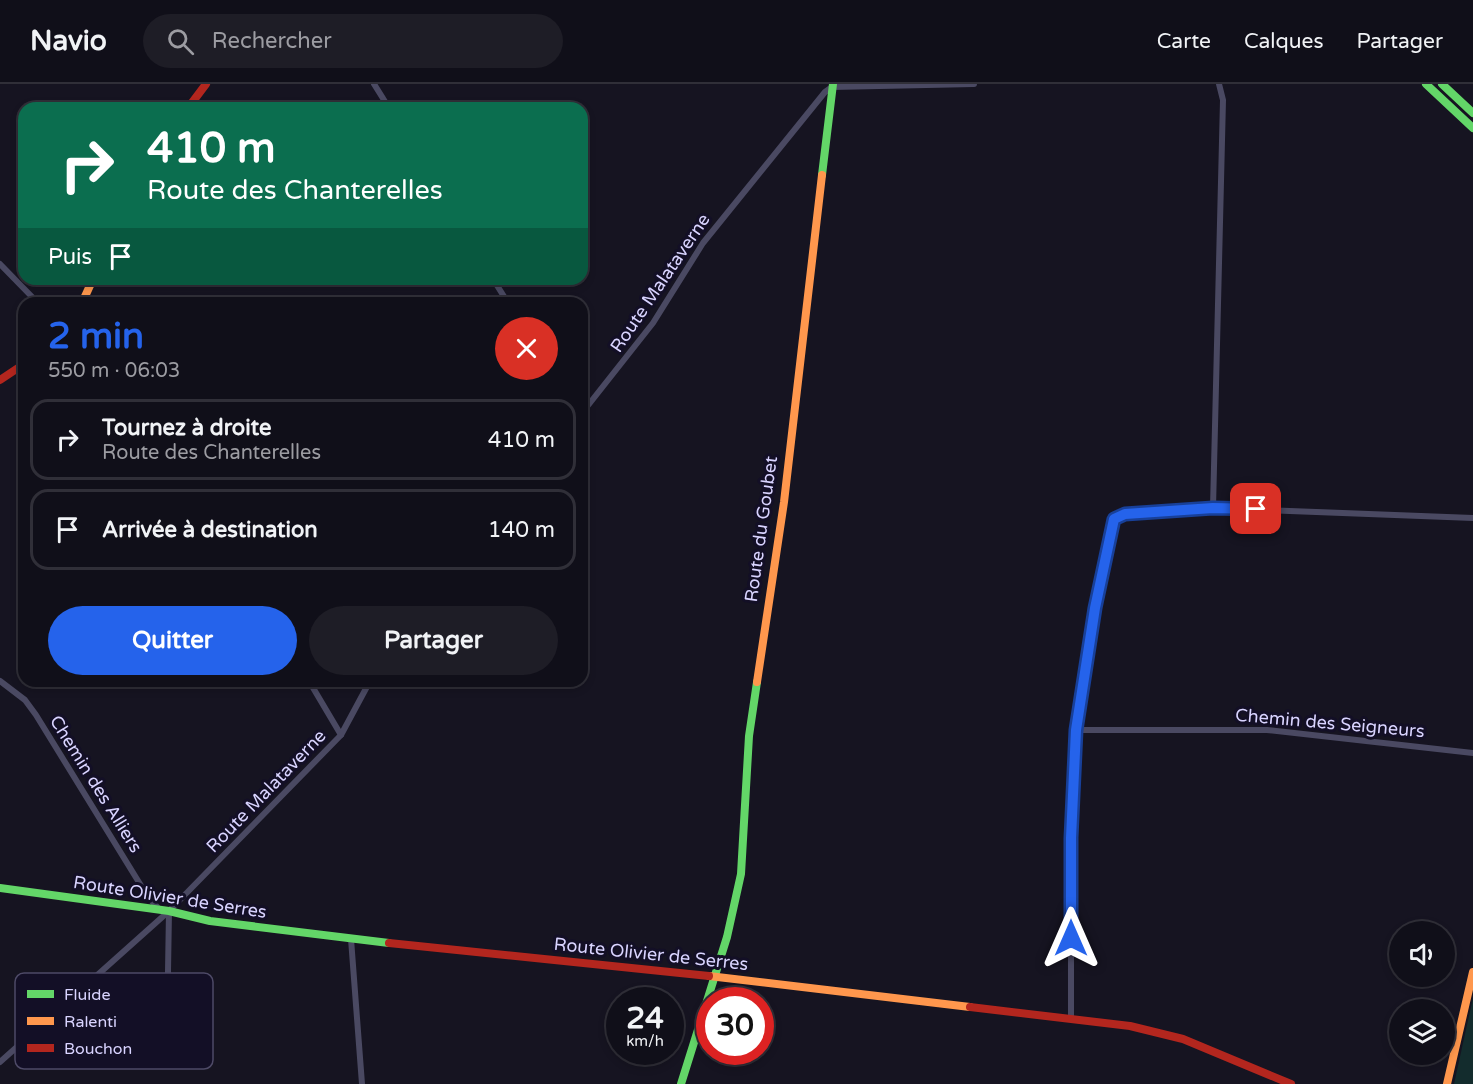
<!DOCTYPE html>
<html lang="fr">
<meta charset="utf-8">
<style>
body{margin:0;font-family:"Varela Round",sans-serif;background:#1e1d26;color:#f1f3f6;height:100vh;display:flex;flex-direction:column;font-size:22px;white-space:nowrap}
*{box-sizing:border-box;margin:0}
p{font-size:20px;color:#9c9ca2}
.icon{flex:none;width:33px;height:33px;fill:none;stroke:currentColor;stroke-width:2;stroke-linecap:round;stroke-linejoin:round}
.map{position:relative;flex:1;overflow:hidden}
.panel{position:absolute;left:18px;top:213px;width:570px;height:390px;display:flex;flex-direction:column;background:#100f19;border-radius:18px;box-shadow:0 3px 9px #0003,0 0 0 2px #302f38}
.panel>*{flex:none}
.banner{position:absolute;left:18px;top:18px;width:570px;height:183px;border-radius:18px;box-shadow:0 3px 9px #0003,0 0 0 2px #302f38;background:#0b6e4f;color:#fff;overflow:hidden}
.buttons{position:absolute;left:1389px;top:837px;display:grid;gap:12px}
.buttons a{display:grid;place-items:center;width:66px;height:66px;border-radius:50%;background:#100f19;box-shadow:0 3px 9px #0003,0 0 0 2px #302f38;font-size:30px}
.speed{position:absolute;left:606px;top:903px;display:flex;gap:12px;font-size:30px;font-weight:700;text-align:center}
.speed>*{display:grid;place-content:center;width:78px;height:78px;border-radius:50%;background:#100f19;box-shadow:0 3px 9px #0003,0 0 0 2px #302f38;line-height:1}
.speed small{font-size:15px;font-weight:400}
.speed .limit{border:9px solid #d22;background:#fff;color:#111}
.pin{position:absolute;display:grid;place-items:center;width:51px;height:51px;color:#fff;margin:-26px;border-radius:12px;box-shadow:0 3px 9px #0006}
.me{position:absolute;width:66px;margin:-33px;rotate:0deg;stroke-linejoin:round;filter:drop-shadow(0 0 4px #0008)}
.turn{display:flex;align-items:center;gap:21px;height:126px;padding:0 30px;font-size:27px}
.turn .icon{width:78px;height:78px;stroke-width:2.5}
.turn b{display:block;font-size:42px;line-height:51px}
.then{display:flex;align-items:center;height:57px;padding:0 30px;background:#0003;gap:12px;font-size:22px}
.round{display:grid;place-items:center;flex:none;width:63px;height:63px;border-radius:32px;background:#1e1d26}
.summary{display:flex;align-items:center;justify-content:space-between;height:102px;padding:0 30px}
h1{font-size:36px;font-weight:800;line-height:45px;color:#2563eb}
.primary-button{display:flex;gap:12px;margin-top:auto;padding:12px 30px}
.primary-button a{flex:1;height:69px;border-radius:36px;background:#2563eb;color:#fff;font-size:24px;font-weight:800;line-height:69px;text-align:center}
.primary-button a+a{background:#1e1d26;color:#f1f3f6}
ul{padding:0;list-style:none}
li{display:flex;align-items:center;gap:18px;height:81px;margin:0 12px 9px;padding:0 18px;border:3px solid #302f38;border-radius:18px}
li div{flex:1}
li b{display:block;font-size:22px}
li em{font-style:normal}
header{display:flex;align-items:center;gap:36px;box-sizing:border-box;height:84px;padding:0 30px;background:#100f19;border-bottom:2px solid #302f38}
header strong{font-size:28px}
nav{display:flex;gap:33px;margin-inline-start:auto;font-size:21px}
.search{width:420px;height:54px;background:#1e1d26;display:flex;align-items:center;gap:15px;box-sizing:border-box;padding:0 21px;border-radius:33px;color:#9c9ca2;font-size:22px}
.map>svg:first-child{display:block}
</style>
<header>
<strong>Navio</strong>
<div class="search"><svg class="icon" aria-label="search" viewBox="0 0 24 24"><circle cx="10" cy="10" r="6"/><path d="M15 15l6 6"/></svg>Rechercher</div>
<nav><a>Carte</a><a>Calques</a><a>Partager</a></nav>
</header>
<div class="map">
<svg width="1473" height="1000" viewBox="0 0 1473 1000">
<rect width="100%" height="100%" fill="#161421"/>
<path fill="#132c2d" d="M1473,914V1000H1454Z"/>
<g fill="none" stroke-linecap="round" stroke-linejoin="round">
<g stroke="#4a4962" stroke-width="6">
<path d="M374,0L389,24"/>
<path d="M0,180L38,219"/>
<path d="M493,195L508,219"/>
<path d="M582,329L653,239L703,159L825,8L832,3L974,0"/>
<path d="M1213,424L1223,16L1219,0"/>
<path d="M0,597L25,616L36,631L148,813L160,826"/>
<path d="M309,597L341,651"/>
<path d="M1076,646H1267L1473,669"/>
<path d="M351,855L362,1000"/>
<path d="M1071,934V754L1076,646L1095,524L1114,435L1125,430L1213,424L1473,434"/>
<path d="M167,948L169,827"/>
<path d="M0,978L169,827L341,651L370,597"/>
</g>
<g stroke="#63d668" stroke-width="8">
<path d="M1426,0L1473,44"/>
<path d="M1442,0L1473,29"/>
<path d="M822,91L833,0"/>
<path d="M0,804L169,827L210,837L389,859"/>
<path d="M681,1000L727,853L741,790L749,652L757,598"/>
</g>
<g stroke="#ff974d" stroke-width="8">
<path d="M82,219L93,195"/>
<path d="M757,598L784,418L822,91"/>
<path d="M709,892L970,923"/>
<path d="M1447,1000L1473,888"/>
</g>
<g stroke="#b3261e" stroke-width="8">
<path d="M188,24L206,0"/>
<path d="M0,296L24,280"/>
<path d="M389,859L709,892"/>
<path d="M970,923L1130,942L1183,955L1291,1000"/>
</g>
</g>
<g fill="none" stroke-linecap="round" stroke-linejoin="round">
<defs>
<path id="route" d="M1071,854V754L1076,646L1095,524L1114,435L1125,430L1213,424L1256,425"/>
</defs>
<use href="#route" stroke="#184099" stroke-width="15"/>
<use href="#route" stroke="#2563eb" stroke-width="10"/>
</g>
<g text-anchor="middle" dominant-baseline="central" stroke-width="6" stroke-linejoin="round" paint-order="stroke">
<g font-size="18" fill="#d9d4ff" stroke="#130f26">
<text transform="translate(660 199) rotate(-56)">Route Malataverne</text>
<text transform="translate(761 445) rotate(-82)">Route du Goubet</text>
<text transform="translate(1330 639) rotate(5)">Chemin des Seigneurs</text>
<text transform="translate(96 700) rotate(58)">Chemin des Alliers</text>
<text transform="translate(266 707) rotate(-46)">Route Malataverne</text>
<text transform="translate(170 813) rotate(9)">Route Olivier de Serres</text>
<text transform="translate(651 870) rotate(6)">Route Olivier de Serres</text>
</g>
</g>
<rect x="15" y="889" width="198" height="96" rx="9" fill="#130f26" stroke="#4e4a67" stroke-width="1.5"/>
<rect x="27" y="906" width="27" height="8" fill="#63d668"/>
<rect x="27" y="933" width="27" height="8" fill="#ff974d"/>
<rect x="27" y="960" width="27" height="8" fill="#b3261e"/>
<g font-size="16" fill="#d9d4ff">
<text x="64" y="916">Fluide</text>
<text x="64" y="943">Ralenti</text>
<text x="64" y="970">Bouchon</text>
</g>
</svg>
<div class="buttons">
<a><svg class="icon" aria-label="sound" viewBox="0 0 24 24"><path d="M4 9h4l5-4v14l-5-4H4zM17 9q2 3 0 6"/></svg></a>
<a><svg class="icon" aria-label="layers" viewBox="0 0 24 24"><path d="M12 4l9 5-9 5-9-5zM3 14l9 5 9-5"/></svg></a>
</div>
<div class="speed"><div>24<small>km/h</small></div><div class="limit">30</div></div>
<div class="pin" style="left:1256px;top:425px;background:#d93025"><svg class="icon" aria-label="arrive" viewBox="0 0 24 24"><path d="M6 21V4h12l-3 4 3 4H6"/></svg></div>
<svg class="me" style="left:1071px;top:854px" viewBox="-20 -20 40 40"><path d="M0-17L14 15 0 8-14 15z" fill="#2563eb" stroke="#fff" stroke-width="4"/></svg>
<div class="banner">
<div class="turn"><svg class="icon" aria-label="right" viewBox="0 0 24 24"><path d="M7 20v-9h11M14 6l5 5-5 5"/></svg><div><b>410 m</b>Route des Chanterelles</div></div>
<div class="then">Puis<svg class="icon" aria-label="arrive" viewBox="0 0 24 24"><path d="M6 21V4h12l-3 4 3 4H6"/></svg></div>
</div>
<section class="panel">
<div class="summary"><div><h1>2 min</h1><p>550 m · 06:03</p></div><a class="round" style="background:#d93025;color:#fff"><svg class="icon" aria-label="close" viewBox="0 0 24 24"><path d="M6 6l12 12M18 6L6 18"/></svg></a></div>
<ul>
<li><svg class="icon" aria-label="right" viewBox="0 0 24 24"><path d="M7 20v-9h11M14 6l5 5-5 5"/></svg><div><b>Tournez à droite</b><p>Route des Chanterelles</p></div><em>410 m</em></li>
<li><svg class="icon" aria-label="arrive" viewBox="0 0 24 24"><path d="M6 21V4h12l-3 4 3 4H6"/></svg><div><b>Arrivée à destination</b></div><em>140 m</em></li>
</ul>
<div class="primary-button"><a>Quitter</a><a>Partager</a></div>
</section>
</div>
